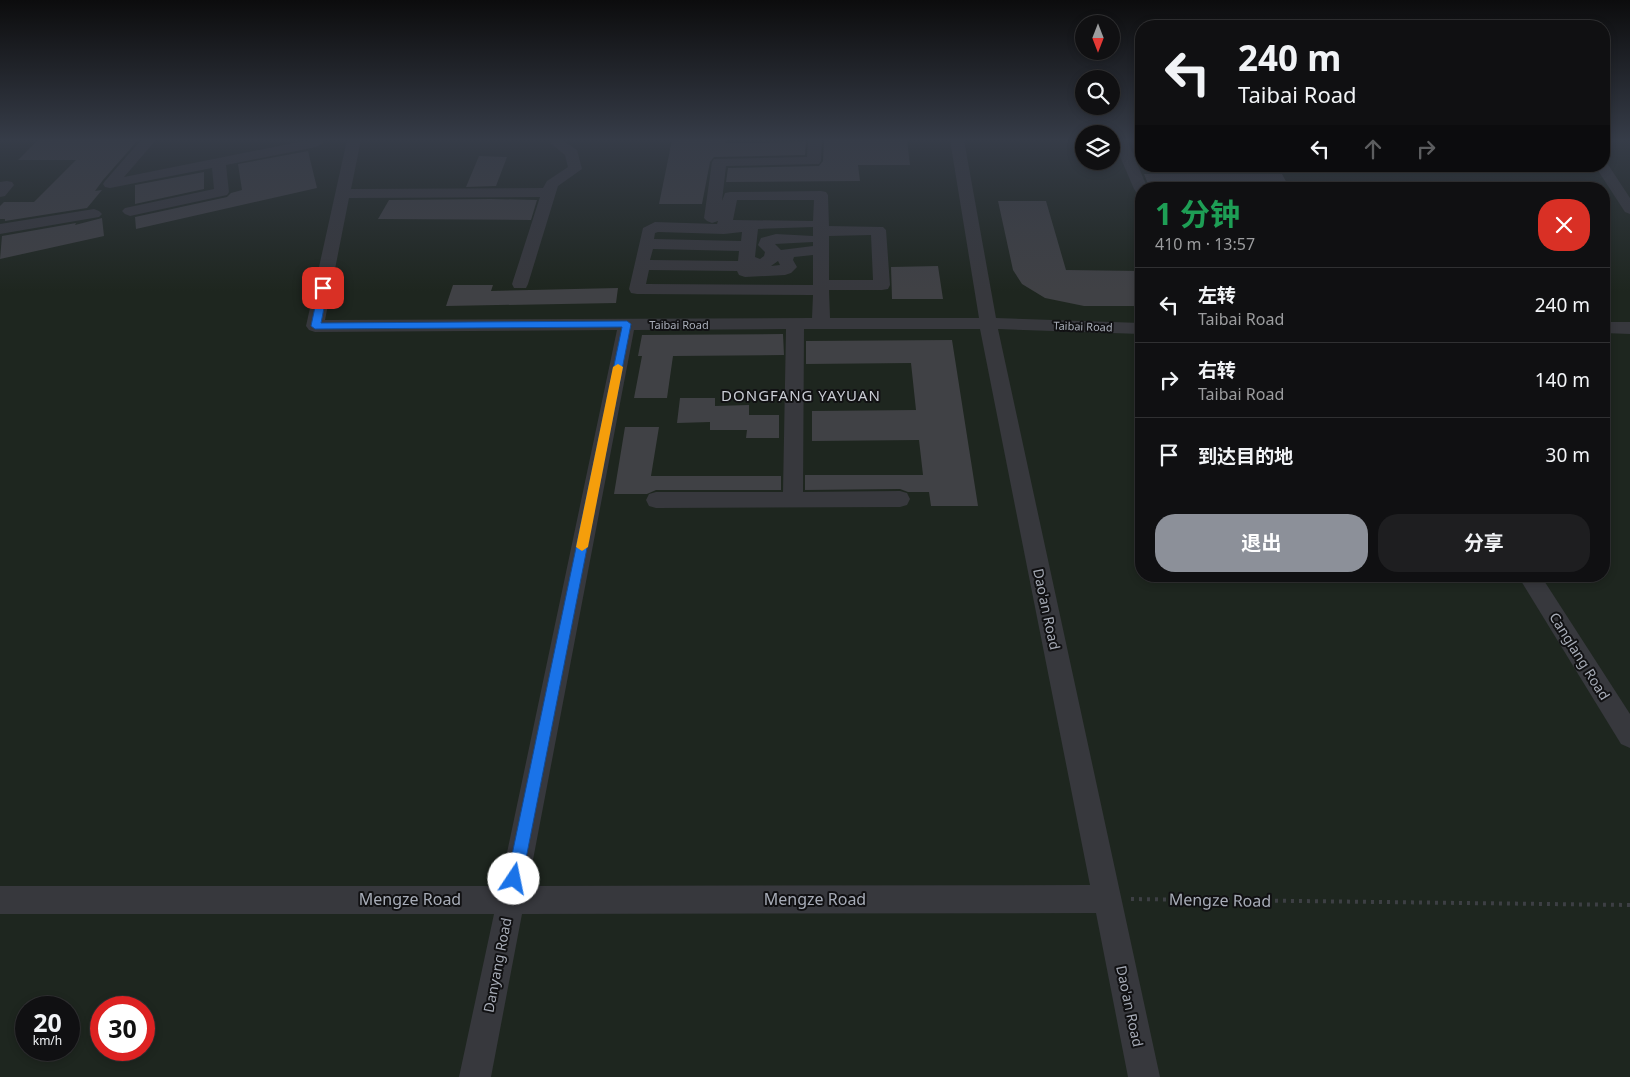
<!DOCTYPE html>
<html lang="zh">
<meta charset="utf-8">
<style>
body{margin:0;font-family:"Noto Sans","Noto Sans SC",sans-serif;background:#1e1e20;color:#f1f3f6;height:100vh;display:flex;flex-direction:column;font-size:19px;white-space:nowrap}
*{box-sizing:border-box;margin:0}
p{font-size:16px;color:#9c9d9f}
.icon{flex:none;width:28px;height:28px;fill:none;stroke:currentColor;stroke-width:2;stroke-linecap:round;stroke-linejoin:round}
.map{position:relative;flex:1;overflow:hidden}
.drawer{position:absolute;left:1135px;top:182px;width:475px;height:400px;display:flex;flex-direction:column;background:#101012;border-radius:20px;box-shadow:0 2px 8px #0003,0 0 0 1px #303032}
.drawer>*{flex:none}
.top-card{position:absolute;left:1135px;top:20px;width:475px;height:152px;border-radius:20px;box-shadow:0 2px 8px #0003,0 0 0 1px #303032;background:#101012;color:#f1f3f6;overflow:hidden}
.needle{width:32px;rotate:180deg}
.controls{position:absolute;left:1075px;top:15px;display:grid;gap:10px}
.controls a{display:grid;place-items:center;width:45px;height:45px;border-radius:50%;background:#101012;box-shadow:0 2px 8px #0003,0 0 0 1px #303032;font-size:25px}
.speed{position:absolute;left:15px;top:996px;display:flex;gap:10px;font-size:25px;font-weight:700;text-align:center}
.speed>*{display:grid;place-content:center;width:65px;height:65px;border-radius:50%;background:#101012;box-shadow:0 2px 8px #0003,0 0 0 1px #303032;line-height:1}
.speed small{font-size:12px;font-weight:400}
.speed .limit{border:8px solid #d22;background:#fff;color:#111}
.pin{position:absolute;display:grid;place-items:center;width:42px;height:42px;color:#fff;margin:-21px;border-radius:10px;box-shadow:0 2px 8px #0006}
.me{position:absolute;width:55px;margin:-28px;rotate:11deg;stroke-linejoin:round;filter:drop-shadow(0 0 4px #0008)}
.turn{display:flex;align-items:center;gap:18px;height:105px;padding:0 20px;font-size:22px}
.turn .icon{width:65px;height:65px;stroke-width:2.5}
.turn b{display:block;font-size:35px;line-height:42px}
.lanes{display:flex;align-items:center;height:48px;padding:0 20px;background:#0003;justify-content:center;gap:25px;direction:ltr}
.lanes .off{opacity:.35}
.round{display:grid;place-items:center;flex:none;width:52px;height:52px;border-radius:20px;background:#1e1e20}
.summary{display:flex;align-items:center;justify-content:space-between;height:85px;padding:0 20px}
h1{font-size:30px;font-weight:700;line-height:38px;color:#1e9e55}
.action{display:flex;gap:10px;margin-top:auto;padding:10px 20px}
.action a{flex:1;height:58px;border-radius:20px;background:#8c9099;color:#fff;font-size:20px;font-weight:700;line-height:58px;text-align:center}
.action a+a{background:#1e1e20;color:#f1f3f6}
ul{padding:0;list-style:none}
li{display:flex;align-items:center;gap:15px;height:75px;padding:0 20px;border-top:1px solid #303032}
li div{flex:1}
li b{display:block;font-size:19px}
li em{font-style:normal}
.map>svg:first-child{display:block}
</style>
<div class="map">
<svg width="1630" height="1077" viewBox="0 0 1630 1077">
<rect width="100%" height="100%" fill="#161618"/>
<path fill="#1e261f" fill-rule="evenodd" d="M0,140H1084V161H1111V140H1141V166H1604V140H1630V1077H0ZM1141,189H1604V576H1141ZM26,1008H69V1050H26ZM101,1008H144V1050H101Z"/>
<g fill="#404145">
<path d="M38,140H138L103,180L95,191L102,190L87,208L5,221V219H0V206L4,202H34L76,160H18Z"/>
<path d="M672,140H725V143L806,142L805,155L714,157L710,162L702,204H659Z"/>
<path d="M824,140H907L910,165H858L860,181L726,182L728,168L819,166L823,161Z"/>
<path d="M308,151L317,188L136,229L135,217L227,197L231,193L242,190L238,164Z"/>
<path d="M479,156L507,157L496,186L466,187Z"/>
<path d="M204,172V189L135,204V185Z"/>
<path d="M1144,174H1282L1290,189H1150Z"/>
<path d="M491,199L537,200L531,220L378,219L389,200Z"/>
<path d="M998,201H1046L1066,270L1141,271V306H1084L1045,298L1022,284L1013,270Z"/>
<path d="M102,218L104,236L0,259L2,236L76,223L75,225Z"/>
<path d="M938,266L943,299H892L891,267Z"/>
<path d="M453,285H493L491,291L618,288L616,303L446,306Z"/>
<path d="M783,334L784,355L673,356L667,398H634L642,356H638L642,335Z"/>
<path d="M952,340L978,506H931L929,492H908L900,489L805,490V475H923L919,440L812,441V411L916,410L911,363L806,364V341Z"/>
<path d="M680,398H715V406L749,405V415H779V438H746L747,430H710V422L677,423Z"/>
<path d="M625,427H659L651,476H781V490H656L647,494H614Z"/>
</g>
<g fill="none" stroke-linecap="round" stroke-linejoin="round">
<path stroke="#3d3f44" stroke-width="4" stroke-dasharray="3 5" stroke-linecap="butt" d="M1131,899L1630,905"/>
<g fill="#37383d" fill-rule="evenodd">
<path d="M141,140H156L124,177L309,140H323V143L316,147L226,165L229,192L227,195L130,216L125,214L122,211L125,208L214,189L212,168L110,188L105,187L103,184L105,181Z"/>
<path d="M347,140H361L351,189L543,188L547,181L568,167L565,155L550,143L552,140H562L577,150L582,169L558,186L528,284L526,288H514L512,284L540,197L349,198L325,320L812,318L813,295L637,294L631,293L629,289L643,228L655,222L717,224L718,221L712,223L707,221L704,218L712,162L714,159L807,157L808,140H822L821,161L819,164L726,166L722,201L725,193L730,192L821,191L826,192L828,195L829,226L883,227L886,230L890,285L888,289L882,290H829L830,318H979L950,140H964L996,318L1141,323V334L998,329L1160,1077H1128L1096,913L522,914L491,1077H459L494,914H0V886H500L617,330L315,332L309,330L306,326ZM737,200H814L813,221L733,220ZM813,227V236L776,234L761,238L758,245L765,252L764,256L760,259L755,257L758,229ZM658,232L724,234L742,232L741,241L654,239L655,233ZM871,235L873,280H829V236ZM813,242V246L781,250L775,244ZM653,249L739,251L738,261L650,260ZM813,255V285L646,284L649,270L737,271L739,275L745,277L785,275L791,273L797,267L793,260L794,257ZM778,261L780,265L771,266ZM786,329L783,492H656L649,494L646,500L649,506L656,508L900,507L907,505L910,499L907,493L900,491L803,492L804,329H980L1090,885L528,886L634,330Z"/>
<path d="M1113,140H1127L1148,189H1141V193L1136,192L1134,189Z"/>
<path d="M1604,162L1607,163L1630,198V214L1625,212L1595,166H1604Z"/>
<path d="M7,181L12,182L14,185L5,196L0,197V182Z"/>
<path d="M94,209L99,211L102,214L99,217L0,234V224Z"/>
<path d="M1604,322H1630V334L1604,333Z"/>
<path d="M1518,576H1541L1630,714V748L1621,744Z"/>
</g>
</g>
<linearGradient id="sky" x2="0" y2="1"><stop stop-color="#0c0c0d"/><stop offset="0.48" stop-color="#363c48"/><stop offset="1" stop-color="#363c48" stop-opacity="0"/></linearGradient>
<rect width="1630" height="291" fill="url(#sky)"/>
<path fill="#1a73e8" stroke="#114b97" d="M323,285L328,288L321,323L627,321L631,324L522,879L520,884L514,887L509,884L507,879L622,327L315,329L311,326L319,288Z"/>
<path fill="#f59e0b" d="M618,364L623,367L588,547L582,551L576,547L613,367Z"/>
<g text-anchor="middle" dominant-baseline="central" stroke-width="4" stroke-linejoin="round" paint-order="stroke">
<g font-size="11" fill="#a8adb8" stroke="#111113">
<text x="679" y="324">Taibai Road</text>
<text transform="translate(1083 326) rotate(2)">Taibai Road</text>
</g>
<g font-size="14" fill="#a8adb8" stroke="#111113">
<text transform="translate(1047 609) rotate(78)">Dao'an Road</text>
<text transform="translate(1580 656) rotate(58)">Canglang Road</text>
<text transform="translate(497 965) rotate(-79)">Danyang Road</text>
<text transform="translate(1130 1006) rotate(78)">Dao'an Road</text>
</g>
<g font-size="15" letter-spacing="1" fill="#c9ccd4" stroke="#111113">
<text x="801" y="395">DONGFANG YAYUAN</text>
</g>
<g font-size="16" fill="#a8adb8" stroke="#111113">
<text x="410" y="899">Mengze Road</text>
<text x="815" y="899">Mengze Road</text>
<text transform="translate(1220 900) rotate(1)">Mengze Road</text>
</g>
</g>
</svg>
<div class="controls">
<a><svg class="needle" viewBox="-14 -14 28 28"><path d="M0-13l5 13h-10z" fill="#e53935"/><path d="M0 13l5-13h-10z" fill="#9c9d9f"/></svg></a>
<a><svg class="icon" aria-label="search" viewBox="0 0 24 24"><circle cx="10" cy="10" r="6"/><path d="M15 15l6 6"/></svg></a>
<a><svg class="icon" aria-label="layers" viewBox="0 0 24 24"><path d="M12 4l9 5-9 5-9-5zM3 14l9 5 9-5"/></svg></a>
</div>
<div class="speed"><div>20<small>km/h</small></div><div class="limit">30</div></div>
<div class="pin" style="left:323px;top:288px;background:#d93025"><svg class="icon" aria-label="arrive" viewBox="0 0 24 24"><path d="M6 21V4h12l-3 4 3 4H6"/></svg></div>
<svg class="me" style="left:514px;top:879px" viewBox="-20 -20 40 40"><circle r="19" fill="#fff"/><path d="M0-13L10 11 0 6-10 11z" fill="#1a73e8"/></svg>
<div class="top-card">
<div class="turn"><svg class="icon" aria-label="left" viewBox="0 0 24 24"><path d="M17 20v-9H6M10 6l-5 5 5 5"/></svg><div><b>240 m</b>Taibai Road</div></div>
<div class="lanes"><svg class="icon" aria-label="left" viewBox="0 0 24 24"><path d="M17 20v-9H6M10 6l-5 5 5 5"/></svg><svg class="icon off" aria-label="ahead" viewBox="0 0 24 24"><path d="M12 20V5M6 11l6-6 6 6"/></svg><svg class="icon off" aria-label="right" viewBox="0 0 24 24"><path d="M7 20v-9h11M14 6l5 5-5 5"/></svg></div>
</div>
<section class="drawer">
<div class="summary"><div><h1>1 分钟</h1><p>410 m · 13:57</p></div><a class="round" style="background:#d93025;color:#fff"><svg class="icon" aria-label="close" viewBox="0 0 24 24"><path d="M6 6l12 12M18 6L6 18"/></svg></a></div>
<ul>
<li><svg class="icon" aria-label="left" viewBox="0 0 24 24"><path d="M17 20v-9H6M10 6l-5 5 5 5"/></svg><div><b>左转</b><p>Taibai Road</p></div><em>240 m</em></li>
<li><svg class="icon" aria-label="right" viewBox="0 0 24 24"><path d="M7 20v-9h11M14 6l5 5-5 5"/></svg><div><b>右转</b><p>Taibai Road</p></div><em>140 m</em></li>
<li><svg class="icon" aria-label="arrive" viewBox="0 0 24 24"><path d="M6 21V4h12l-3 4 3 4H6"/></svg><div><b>到达目的地</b></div><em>30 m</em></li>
</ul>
<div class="action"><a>退出</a><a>分享</a></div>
</section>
</div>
